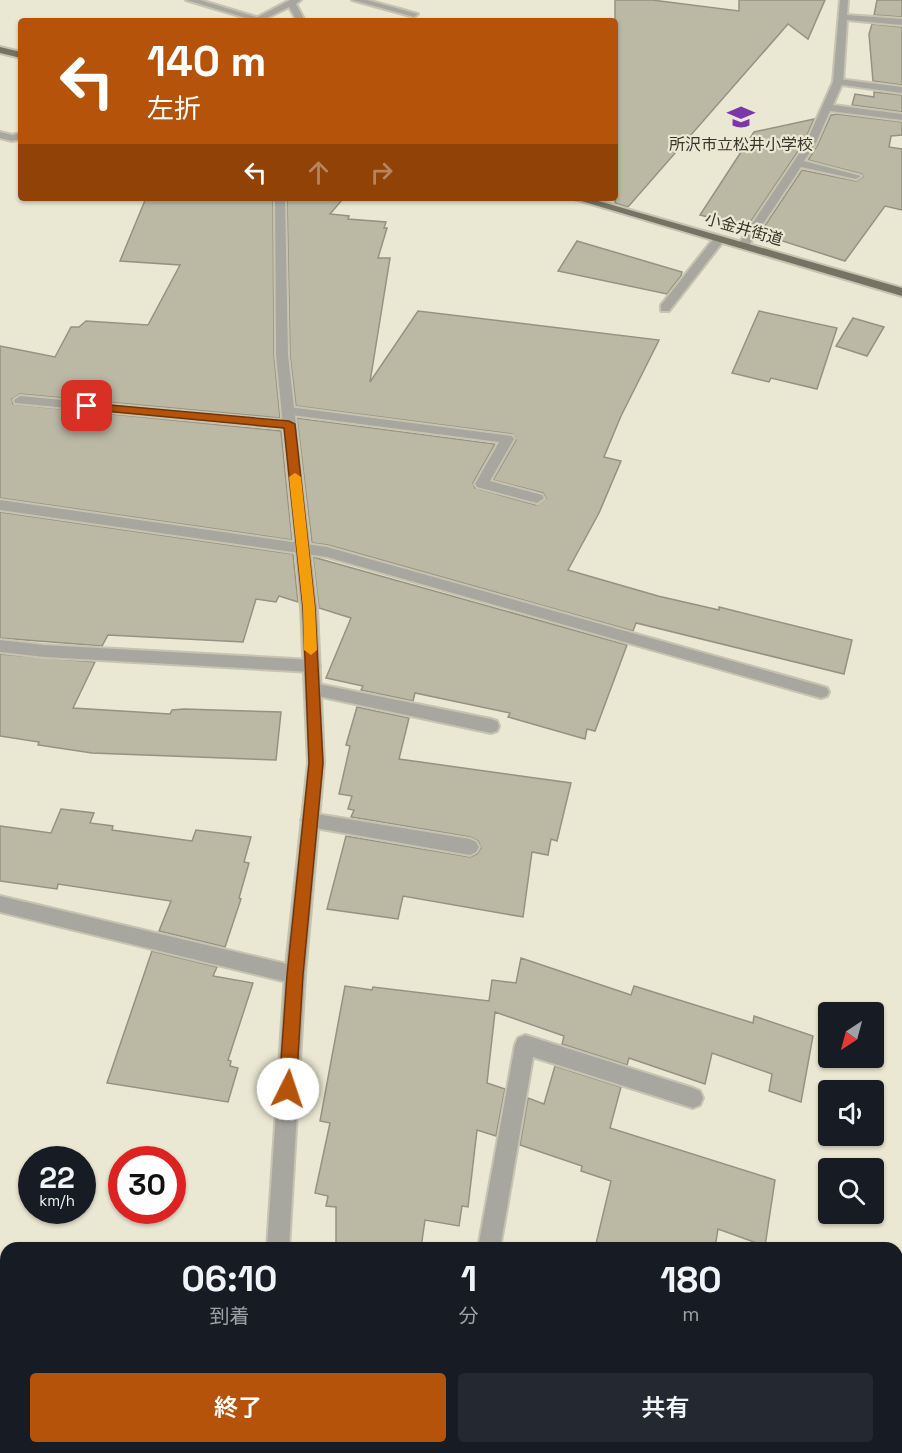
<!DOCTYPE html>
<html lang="ja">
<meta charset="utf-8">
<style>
body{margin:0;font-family:"Space Grotesk","Noto Sans JP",sans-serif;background:#242831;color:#f1f3f6;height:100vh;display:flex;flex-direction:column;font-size:22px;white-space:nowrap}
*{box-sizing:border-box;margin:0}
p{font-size:20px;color:#9ea1a6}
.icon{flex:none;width:33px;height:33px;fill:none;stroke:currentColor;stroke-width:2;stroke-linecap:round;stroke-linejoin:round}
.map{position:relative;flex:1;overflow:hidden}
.sheet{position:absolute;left:0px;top:1242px;width:903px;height:212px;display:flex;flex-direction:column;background:#171b24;border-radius:18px 18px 0 0;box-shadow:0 2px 4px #0004}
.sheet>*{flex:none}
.banner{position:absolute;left:18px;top:18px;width:600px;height:183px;border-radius:6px;box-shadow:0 2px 4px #0004;background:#b45309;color:#fff;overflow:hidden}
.needle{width:39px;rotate:216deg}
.buttons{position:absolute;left:818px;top:1002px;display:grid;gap:12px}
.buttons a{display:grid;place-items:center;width:66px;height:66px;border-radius:6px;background:#171b24;box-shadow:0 2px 4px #0004;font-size:30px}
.speed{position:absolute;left:18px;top:1146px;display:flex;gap:12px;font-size:30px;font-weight:700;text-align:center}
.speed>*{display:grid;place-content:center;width:78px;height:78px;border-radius:50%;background:#171b24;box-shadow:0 2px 4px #0004;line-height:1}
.speed small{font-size:15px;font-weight:400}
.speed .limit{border:9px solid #d22;background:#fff;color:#111}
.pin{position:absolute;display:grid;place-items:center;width:51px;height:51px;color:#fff;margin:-26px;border-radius:12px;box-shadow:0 3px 9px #0006}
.me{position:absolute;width:66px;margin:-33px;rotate:4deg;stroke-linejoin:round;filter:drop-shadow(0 0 4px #0008)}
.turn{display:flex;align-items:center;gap:21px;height:126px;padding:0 30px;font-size:27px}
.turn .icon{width:78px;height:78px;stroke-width:2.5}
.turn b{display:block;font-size:42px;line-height:51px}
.lanes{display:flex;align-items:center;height:57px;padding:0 30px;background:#0003;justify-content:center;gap:30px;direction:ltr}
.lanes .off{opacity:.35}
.eta{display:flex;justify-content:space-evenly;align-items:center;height:102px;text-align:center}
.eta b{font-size:36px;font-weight:600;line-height:42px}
.cta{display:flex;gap:12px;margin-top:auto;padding:12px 30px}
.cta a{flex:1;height:69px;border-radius:6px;background:#b45309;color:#fff;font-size:24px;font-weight:600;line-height:69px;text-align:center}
.cta a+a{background:#242831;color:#f1f3f6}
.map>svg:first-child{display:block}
</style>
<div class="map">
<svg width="902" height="1453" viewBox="0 0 902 1453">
<rect width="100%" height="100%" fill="#eae7d2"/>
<g fill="#bbb8a4" stroke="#959380" stroke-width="1.5">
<path d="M615,0H652L739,11V0H825L808,39L788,24L628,207L615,203Z"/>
<path d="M877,0H902V17L874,15Z"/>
<path d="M872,24L902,27V85L873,81L869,34Z"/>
<path d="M874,92L902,95V112L852,105L855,94L874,97Z"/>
<path d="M837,114L902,122V135L891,136L889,147L902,149V210L885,206L845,261L770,237L774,233L762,230L802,170L856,181L863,177L862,174L808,160L817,146L831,115Z"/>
<path d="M814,119L803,144L747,227L700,215L754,132Z"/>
<path d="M146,198L273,199L274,355L280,418L20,394L12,399L13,404L281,431L292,540L0,498V346L55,357L71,327H79L86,321L148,325L180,265L120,261Z"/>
<path d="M287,199L342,200L330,214L349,216L348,219L386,222L384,228H387L378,258H390L370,382L418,311L659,340L621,416L604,457L621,461L599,513L568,570L658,596L719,610V607L852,640L844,674L636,623L633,631L328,545L312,543L297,418L495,444L473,483L475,488L536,505L546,498L543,493L493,480L516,440L512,434L296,406L290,355Z"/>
<path d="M577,241L682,272L681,276L667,294L558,271Z"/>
<path d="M759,311L837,328L817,389L771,378L769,382L732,373Z"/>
<path d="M853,318L884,327L867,356L836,346Z"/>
<path d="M0,512L293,554L298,602L279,596L276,602L256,599L243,642L108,635L102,646L0,638Z"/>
<path d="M313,557L627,645L595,731L587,729L585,739L508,717L510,713L415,693L413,701L361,690L363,686L326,678L351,618L319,608Z"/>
<path d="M0,654L95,662L73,708L170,714L172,710L184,709L281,712L276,760L92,753L38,745L39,742L0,736Z"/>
<path d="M357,707L409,718L399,759L571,783L557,841L551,839L548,855L532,852L523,917L403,896L398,919L327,909L346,836L470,857L477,854L481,848L478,841L470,837L351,817L354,810L348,809L352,796L339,794L350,746L346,745Z"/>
<path d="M61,809L94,813L90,823L113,826L112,830L192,841L196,830L251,837L244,862L249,863L239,898L241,899L225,947L159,931L171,901L58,884L57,889L0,881V826L51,833Z"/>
<path d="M152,951L217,967L213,976L253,983L228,1060L231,1061L230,1066L238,1068L228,1102L107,1083Z"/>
<path d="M521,958L631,995L634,986L753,1023L754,1016L813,1036L801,1102L769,1091L772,1074L712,1053L705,1084L629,1058L627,1065L562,1044L564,1036L495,1012L487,1083L505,1089L496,1136L477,1130L468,1207L462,1206L459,1226L425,1220L421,1248H336V1207L326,1206L328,1196L315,1193L330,1123L320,1121L345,986L372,990L373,987L489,1001L492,980L516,983Z"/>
<path d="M555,1066L621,1087L610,1128L775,1180L765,1246L718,1229L715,1248H595L611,1181L581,1171L582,1166L520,1145L528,1098L544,1104Z"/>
</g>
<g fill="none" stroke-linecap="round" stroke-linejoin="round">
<defs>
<g id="service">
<path d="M186,0H200L263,19L256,21Z"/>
<path d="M352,0H367L418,14L414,17Z"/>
<path d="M838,79L902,87V93L835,84L833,82Z"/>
<path d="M0,132L12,135L21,133V139L12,141L0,138Z"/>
<path d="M719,236L725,239L669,311H661V305L715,237Z"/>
<path d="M20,396L289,421L296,425L289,429L15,403L14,400Z"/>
<path d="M289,407L512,436L514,439L490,481L542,495L544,498L537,503L477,487L475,484L499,442L284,414L282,411Z"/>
<path d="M0,500L327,547L821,686L827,688L829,692L827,696L821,698L327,557L0,510Z"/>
<path d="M0,640L44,645L312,660L318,662L320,666L318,670L312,672L44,657L0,652Z"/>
<path d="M313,683L491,719L497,721L499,726L497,731L491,733L313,695L307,693L305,689L307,685Z"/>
<path d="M310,813L470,839L476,842L479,847L476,852L470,855L310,827L304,825L301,820L304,815Z"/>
<path d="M0,896L295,966L302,969L305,975L302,981L295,984L0,912Z"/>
<path d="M525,1035L693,1088L700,1091L703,1098L700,1105L693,1108L533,1057L500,1248H478L515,1045L518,1038Z"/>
<rect x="463" y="1448" width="24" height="5"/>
</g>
<g id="minor">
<path d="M290,0H301L296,4L305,21H297L289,7L261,21H250Z"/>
<path d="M840,0H848L847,15L902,19V25L847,20L843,82L833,105L902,114V120L830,111L815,145L804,161L861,176L856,179L801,167L747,248H739L737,246L805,145L833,82Z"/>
<path d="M275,198H285L288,355L317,608L324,763L305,975L289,1248H267L285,975L308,763L301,608L276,355Z"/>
<rect x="253" y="1448" width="24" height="5"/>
</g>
<g id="primary">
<path d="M0,47L21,52V58L0,53Z"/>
<path d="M571,198H588L902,288V296Z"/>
</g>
</defs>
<use href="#service" stroke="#c6c4b1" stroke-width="4"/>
<use href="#minor" stroke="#c6c4b1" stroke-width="4"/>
<use href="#primary" stroke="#c6c4b1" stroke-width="4"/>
<use href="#service" fill="#a8a79f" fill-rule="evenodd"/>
<use href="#minor" fill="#a8a79f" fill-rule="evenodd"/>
<use href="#primary" fill="#757363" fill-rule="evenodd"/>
</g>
<path fill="#b45309" stroke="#753606" stroke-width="1.5" d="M87,403L289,421L295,424L315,608L323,763L303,975L296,1089L294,1094L288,1097L282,1094L279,1089L287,975L309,763L303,608L284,428L83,409L82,406Z"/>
<path fill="#f59e0b" d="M295,473L301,477L315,608L317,650L311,655L304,650L303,608L289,477Z"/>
<defs>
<symbol id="school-bare" viewBox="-9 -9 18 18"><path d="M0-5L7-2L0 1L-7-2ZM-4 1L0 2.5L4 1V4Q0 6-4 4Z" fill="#7a37ab" stroke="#eae7d2" stroke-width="2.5" paint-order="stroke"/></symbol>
</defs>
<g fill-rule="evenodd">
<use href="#school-bare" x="722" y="98" width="38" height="38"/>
</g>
<g text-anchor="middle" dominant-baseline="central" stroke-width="4.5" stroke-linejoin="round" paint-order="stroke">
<g font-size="16" fill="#37362e" stroke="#eae7d2">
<text x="741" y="144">所沢市立松井小学校</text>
</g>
<g font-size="16" fill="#37362e" stroke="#eae7d2">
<text transform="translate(744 229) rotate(16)">小金井街道</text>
</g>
</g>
</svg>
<div class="buttons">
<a><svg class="needle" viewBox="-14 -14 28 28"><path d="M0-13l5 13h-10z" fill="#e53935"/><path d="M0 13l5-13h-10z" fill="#9ea1a6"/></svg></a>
<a><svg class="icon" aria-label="sound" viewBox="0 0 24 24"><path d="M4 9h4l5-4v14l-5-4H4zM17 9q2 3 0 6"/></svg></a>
<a><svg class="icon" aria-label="search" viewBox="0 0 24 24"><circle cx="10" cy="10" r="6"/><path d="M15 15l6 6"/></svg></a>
</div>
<div class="speed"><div>22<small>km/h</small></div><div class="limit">30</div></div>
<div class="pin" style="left:87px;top:406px;background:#d93025"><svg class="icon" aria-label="arrive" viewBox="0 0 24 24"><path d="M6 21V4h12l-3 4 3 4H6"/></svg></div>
<svg class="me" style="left:288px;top:1089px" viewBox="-20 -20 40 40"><circle r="19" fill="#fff"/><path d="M0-13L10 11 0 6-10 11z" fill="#b45309"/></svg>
<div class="banner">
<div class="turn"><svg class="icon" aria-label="left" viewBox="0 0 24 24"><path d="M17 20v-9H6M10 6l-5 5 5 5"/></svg><div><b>140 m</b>左折</div></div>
<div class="lanes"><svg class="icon" aria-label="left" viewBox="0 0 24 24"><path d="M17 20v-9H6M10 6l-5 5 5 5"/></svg><svg class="icon off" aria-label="ahead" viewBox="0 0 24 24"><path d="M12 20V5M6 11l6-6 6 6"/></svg><svg class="icon off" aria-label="right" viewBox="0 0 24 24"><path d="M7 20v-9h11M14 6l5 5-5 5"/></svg></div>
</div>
<section class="sheet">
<div class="eta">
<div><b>06:10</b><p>到着</p></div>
<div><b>1</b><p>分</p></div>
<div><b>180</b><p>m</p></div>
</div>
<div class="cta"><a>終了</a><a>共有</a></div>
</section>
</div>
